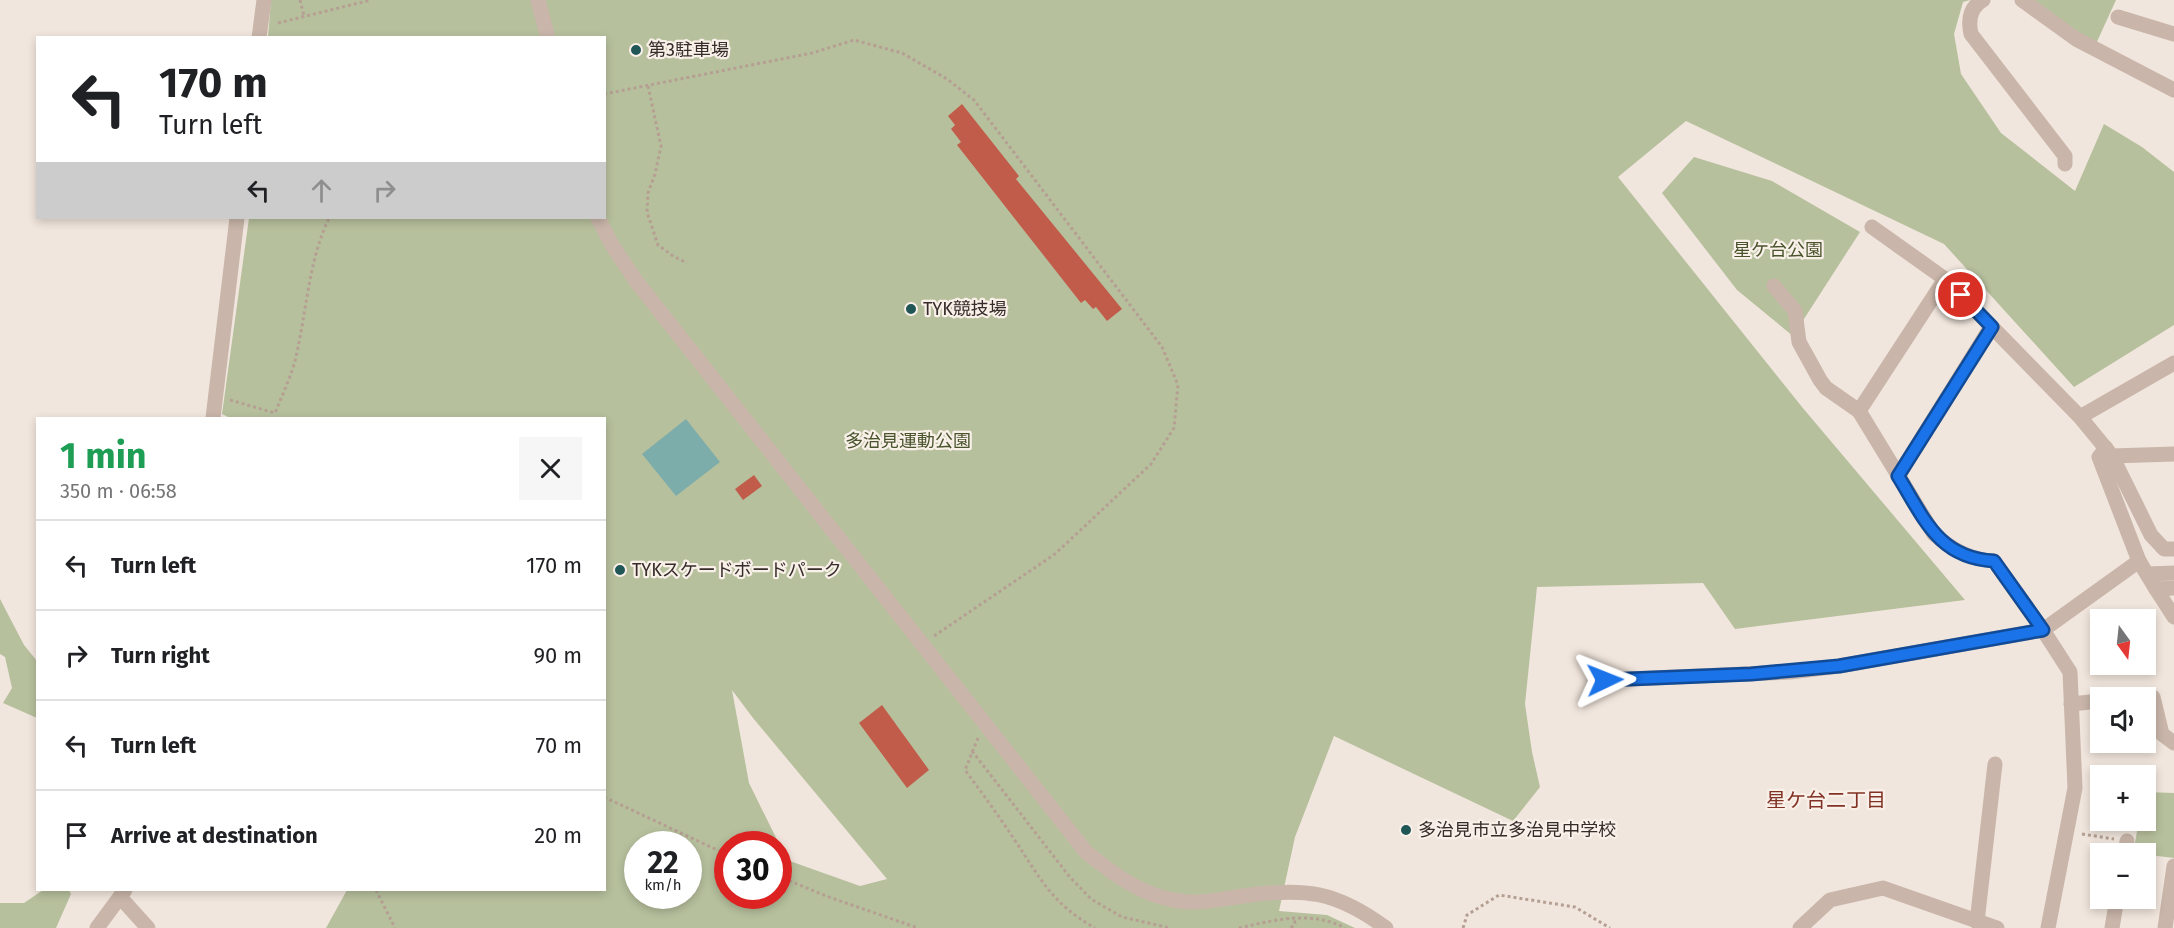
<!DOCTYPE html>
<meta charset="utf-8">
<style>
body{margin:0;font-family:"Fira Sans","Noto Sans JP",sans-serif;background:#f6f6f6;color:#202124;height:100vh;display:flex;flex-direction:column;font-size:22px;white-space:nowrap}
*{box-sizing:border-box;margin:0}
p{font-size:20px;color:#757577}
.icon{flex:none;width:33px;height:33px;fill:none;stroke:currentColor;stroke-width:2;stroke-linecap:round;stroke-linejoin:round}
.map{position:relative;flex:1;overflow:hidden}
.sheet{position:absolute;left:36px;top:417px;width:570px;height:474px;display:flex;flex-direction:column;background:#fff;border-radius:0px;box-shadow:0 3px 9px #0003}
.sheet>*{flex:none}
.guide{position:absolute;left:36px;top:36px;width:570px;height:183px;border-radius:0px;box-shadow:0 3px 9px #0003;background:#fff;color:#202124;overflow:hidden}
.needle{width:39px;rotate:165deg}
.controls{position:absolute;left:2090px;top:609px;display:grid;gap:12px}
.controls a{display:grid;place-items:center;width:66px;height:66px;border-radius:0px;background:#fff;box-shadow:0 3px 9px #0003;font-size:30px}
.speed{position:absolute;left:624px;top:831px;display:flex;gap:12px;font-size:30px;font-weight:700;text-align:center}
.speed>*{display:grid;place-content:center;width:78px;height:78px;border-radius:50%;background:#fff;box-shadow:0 3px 9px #0003;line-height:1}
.speed small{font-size:15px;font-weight:400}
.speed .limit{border:9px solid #d22;background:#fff;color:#111}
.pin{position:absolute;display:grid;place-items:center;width:51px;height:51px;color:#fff;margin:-26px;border:3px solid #fff;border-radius:50%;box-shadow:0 2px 6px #0007}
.me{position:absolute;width:66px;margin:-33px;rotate:88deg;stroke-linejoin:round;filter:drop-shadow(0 0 4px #0008)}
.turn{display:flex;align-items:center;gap:21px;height:126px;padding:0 24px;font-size:27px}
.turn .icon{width:78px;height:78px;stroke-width:2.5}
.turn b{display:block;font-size:42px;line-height:51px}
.lanes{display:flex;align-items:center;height:57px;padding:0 24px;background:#0003;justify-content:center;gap:30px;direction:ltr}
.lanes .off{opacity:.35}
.round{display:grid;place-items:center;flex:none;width:63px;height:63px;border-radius:0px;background:#f6f6f6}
.head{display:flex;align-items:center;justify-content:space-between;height:102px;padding:0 24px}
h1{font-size:36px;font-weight:700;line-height:45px;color:#1e9e55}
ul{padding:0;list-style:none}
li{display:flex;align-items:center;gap:18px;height:90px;padding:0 24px;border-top:2px solid #e0e0e0}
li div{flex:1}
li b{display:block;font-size:22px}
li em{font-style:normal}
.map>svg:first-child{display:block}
</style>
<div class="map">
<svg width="2174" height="928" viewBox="0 0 2174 928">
<rect width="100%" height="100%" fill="#f1e6dd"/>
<g fill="#b7c09d" fill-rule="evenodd">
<path d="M271,0H1970L1963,2L1954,34L1961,74L2001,133L2075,191L2104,124L2142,147L2174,172V325L2074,387L1944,244L1686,121L1618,177L1802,407L1965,600L1735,629L1703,583L1537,587L1525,704L1532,752L1540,787L1513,821L1334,736L1295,837L1279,911L1327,915L1355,928H326L347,890H604V418H230L222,414L249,218H604V38L268,37ZM732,690L753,718L887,879L860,886L787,860L749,783ZM638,844H688V896H638ZM728,844H778V896H728Z"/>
<path d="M2034,0H2116L2095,46Z"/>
<path d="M1694,157L1772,181L1860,232L1793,336L1737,290L1662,193Z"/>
<path d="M0,599L24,645L37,661V718L3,703L12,688L5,657L0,654Z"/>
<path d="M2145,792L2174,793V858L2133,853L2139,821L2145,820Z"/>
<path d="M43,890H69L71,894L56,928H0V903H24Z"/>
</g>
<path fill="#7dadab" d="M686,419L720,462L676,496L642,454Z"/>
<g fill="#c15c4b">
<path d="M962,104L1019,176L1016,179L1122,309L1107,321L1096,307L1093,309L1085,300L1081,303L957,145L961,142L951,129L955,125L948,116Z"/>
<path d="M754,475L762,486L743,500L735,489Z"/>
<path d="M882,705L929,770L907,788L859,723Z"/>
</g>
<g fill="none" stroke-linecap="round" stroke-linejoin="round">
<g stroke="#b59f93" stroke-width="3" stroke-dasharray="3 3" stroke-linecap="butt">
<path d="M300,0L304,16"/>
<path d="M278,23L371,0"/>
<path d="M648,86L661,146L655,174L648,193L647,212L658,245L673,256L687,263"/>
<path d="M604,94L812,53L854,40L902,53L947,79L974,100L1162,347L1178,385L1174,428L1151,464L1055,554L934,636"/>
<path d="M230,400L275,413C283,393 293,373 297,352C307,307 309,260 329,218"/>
<path d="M978,738L965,770C982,793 999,816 1014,839C1041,879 1051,903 1095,928"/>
<path d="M972,751L1069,876L1091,899L1122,917L1170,928"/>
<path d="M604,797L728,855"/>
<path d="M2082,834L2114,839"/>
<path d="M778,876L826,896L918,928"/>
<path d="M376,890L395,928"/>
<path d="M1239,928C1275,920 1311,910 1345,928"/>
<path d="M1291,928L1295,923L1293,917"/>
<path d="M1463,928L1467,915L1499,895L1575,907L1610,928"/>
</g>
<g stroke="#c9b5a9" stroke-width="15">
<path d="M1983,0C1970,7 1968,20 1971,34L2065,156V164"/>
<path d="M2022,0L2076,39L2174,90"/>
<path d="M2118,17L2174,34"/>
<path d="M259,38L264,0"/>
<path d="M1872,227L1945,279L2080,417L2112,456L2174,454"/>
<path d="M1945,279L1859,411L1934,534C1951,549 1971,560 1994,561L2043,630L2070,672L2075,788L2048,928"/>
<path d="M1774,286L1795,311L1799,342L1820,380L1826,388L1859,411"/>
<path d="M2080,417L2174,363"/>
<path d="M213,418L237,218"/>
<path d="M2106,448L2099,457L2139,561L2156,589L2174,588"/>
<path d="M2112,456L2151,535L2164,549H2174"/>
<path d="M1898,476L1991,327"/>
<path d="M2147,574L2174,573"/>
<path d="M2156,589L2174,617"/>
<path d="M1605,680L1790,672L1839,666L2043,630L2139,561"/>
<path d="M2142,698L2153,697L2162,734L2174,743"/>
<path d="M2071,704L2100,701"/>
<path d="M2125,854L2127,841"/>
<path d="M120,897L148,928"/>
<path d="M1977,922L1995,764"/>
<path d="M97,928L125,890"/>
<path d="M1800,928L1830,900L1883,888L1997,928"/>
<path d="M2112,928L2117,898"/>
<path d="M2165,928L2174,866"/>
</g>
<g stroke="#c9b5a9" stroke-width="15">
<path d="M538,0L548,38"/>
<path d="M598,218L612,245L636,281L1086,852C1113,874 1142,896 1179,901C1200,904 1222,899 1243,896C1304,887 1336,891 1386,928"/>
</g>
</g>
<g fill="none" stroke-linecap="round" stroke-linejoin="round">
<defs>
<path id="route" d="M1605,680L1751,674L1839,666L2043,630L1994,561C1938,558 1924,518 1898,476L1992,327L1961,295"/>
</defs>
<use href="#route" stroke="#114b97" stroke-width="15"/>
<use href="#route" stroke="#1a73e8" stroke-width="10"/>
</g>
<g fill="#205655" stroke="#f9f0e9" stroke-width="2">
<circle cx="636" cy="50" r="6"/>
<circle cx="911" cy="309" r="6"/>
<circle cx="620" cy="570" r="6"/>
<circle cx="1406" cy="830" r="6"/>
</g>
<g text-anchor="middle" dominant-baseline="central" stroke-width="4.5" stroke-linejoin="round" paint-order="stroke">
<g font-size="18" fill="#362c29" stroke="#f9f0e9" text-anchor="start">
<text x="648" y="50">第3駐車場</text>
<text x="923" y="309">TYK競技場</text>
<text x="632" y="570">TYKスケードボードパーク</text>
<text x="1418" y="830">多治見市立多治見中学校</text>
</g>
<g font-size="18" fill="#49542d" stroke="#f9f0e9">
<text x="1778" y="250">星ケ台公園</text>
<text x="908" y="441">多治見運動公園</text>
</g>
<g font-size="20" fill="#823225" stroke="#f9f0e9">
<text x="1826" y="800">星ケ台二丁目</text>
</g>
</g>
</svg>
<div class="controls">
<a><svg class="needle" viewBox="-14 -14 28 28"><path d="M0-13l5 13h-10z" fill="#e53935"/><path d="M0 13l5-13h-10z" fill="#757577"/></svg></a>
<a><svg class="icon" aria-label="sound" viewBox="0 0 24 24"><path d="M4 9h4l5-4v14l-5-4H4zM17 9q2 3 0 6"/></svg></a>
<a>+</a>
<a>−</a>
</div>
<div class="speed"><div>22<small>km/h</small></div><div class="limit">30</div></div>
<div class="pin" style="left:1961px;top:295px;background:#d93025"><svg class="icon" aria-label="arrive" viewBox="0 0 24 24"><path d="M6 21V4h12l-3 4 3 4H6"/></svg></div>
<svg class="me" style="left:1605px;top:680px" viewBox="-20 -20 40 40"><path d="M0-17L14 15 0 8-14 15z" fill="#1a73e8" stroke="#fff" stroke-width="4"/></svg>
<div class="guide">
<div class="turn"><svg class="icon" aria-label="left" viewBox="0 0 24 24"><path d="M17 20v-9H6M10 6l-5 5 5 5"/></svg><div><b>170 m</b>Turn left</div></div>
<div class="lanes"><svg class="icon" aria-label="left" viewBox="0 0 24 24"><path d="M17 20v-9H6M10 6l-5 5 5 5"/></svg><svg class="icon off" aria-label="ahead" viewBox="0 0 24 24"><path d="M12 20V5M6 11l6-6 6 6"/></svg><svg class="icon off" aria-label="right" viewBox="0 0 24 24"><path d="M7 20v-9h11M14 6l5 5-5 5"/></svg></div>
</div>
<section class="sheet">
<div class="head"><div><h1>1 min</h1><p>350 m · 06:58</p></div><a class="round"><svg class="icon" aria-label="close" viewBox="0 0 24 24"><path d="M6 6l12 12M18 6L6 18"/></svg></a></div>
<ul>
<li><svg class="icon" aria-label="left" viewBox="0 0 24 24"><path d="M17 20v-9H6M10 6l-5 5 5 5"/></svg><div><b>Turn left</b></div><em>170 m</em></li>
<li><svg class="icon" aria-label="right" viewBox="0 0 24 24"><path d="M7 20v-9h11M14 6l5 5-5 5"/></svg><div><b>Turn right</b></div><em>90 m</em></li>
<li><svg class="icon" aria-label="left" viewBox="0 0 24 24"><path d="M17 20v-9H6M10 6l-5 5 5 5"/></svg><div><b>Turn left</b></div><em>70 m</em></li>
<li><svg class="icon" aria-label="arrive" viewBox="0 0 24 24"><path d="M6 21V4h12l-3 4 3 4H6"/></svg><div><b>Arrive at destination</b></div><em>20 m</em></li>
</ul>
</section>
</div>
